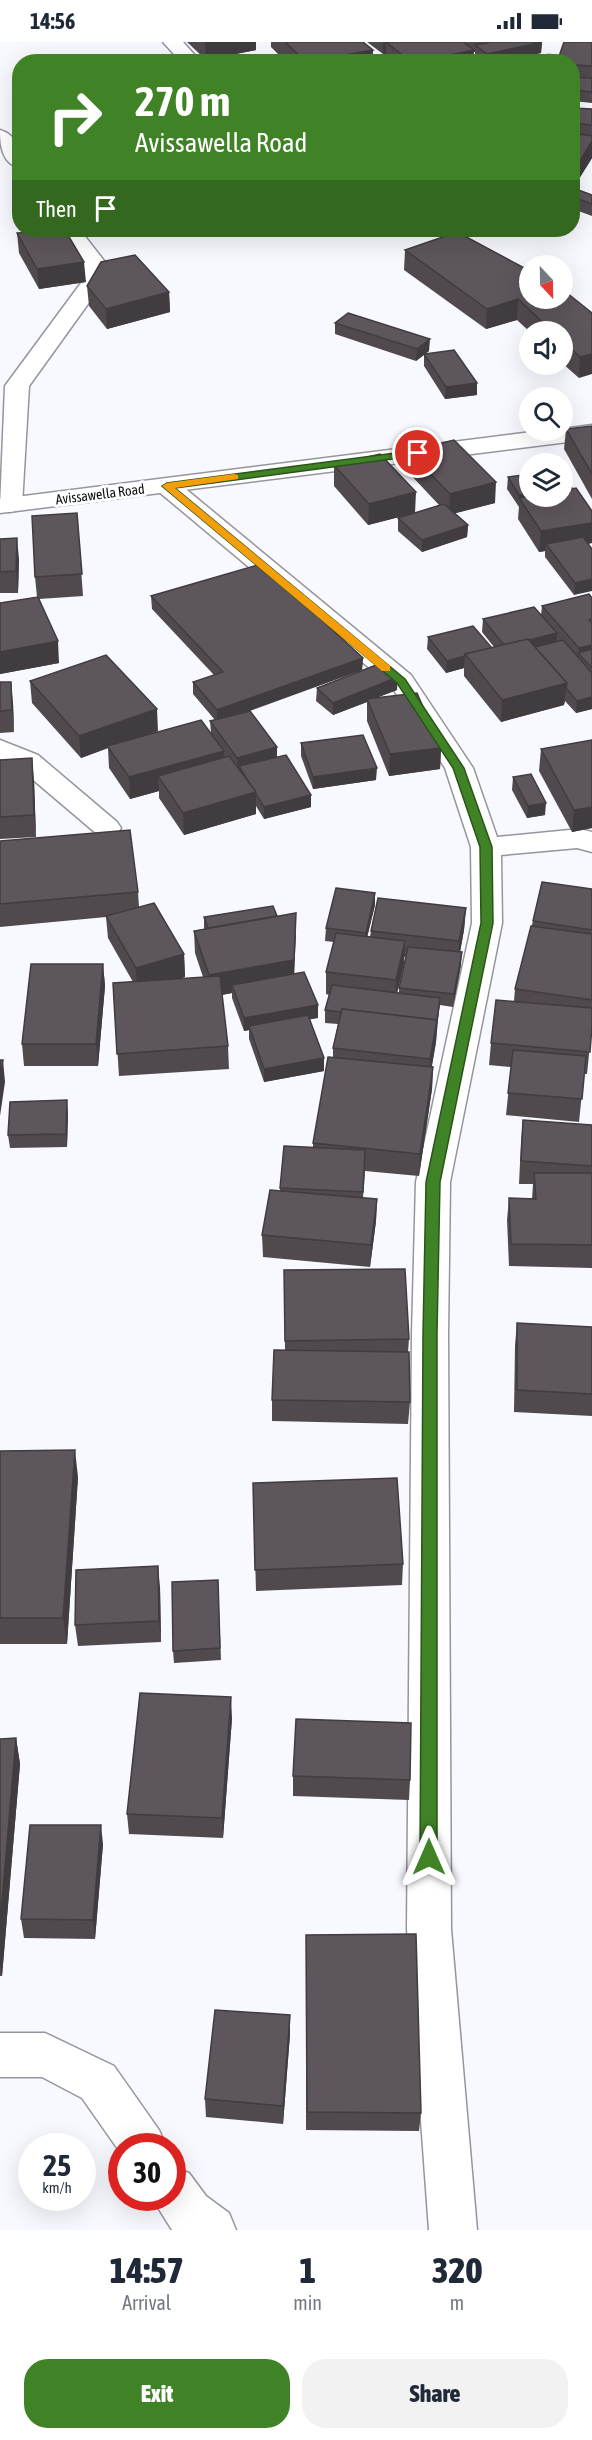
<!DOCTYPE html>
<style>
body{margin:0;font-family:"Asap Condensed",sans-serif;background:#f2f2f3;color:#1f2937;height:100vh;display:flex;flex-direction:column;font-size:22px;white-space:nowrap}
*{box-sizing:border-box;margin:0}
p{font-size:20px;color:#747a83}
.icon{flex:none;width:33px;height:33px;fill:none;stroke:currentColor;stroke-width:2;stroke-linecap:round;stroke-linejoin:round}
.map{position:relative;height:2188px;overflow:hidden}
.sheet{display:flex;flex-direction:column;background:#fff;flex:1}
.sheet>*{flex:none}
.banner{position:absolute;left:12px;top:12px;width:568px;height:183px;border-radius:24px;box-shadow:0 6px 24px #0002;background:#408326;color:#fff;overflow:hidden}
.needle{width:39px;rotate:158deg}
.fabs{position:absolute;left:519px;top:213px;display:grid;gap:12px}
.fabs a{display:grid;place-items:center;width:54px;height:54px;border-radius:50%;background:#fff;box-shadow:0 6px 24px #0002;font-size:30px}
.speed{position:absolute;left:18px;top:2091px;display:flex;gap:12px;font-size:30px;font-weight:700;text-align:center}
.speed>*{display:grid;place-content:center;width:78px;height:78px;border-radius:50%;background:#fff;box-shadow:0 6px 24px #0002;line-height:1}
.speed small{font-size:15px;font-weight:400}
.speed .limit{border:9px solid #d22;background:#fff;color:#111}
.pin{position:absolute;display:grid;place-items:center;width:51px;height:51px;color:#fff;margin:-26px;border:3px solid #fff;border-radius:50%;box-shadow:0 2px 6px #0007}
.me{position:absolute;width:66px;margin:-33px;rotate:0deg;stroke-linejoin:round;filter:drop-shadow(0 0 4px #0008)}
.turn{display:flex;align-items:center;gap:21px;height:126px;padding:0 24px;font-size:27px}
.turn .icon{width:78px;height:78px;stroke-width:2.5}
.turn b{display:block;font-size:42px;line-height:51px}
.then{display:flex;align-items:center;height:57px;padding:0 24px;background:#0003;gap:12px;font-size:22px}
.eta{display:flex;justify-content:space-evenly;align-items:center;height:102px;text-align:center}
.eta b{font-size:36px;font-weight:800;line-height:42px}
.action{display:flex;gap:12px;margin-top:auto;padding:12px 24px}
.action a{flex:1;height:69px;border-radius:24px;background:#408326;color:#fff;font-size:24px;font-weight:800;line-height:69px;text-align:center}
.action a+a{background:#f2f2f3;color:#1f2937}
.status{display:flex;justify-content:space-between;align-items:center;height:42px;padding:0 30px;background:#fff;direction:ltr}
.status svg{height:16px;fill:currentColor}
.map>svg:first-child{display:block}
</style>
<div class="status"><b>14:56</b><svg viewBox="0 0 49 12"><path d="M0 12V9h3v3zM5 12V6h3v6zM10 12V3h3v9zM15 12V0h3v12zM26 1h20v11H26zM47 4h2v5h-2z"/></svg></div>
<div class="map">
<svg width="592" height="2188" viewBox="0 0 592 2188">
<rect width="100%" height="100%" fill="#f8f8ff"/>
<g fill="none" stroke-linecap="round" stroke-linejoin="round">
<defs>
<path id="lane" d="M549,13L555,14L558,20H540L543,14Z"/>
<g id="street">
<path d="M163,0H183L201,20H181Z"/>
<path d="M0,88C18,93 20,110 20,126C2,122 0,103 0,88Z"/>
<path d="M59,188H80L105,220L103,241L29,344L22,463L19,468L10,470L0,466L5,344L81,241L83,220Z"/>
<path d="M167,437L176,439L411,633L473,726L497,795L580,787L592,790V810L577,806L501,813L502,881L450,1140L448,1292L451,1887L477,2188H429L407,1887L412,1292L416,1140L472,881L471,805L445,726L391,644L158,449L155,444L158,439Z"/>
<path d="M0,698L38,713L117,780L121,786L117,792L107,795L97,792L18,725L0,717Z"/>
<path d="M0,1991H45L114,2024L159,2088L166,2104H122V2113L82,2056L42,2035H0Z"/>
<path d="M172,2125L189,2131L206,2154L229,2171L236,2188H172L152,2156H172Z"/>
</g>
<path id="primary" d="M592,383V397L0,471V457L547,388H562V387Z"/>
</defs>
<use href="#lane" stroke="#96959e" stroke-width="3"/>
<use href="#street" stroke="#96959e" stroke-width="3"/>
<use href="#primary" stroke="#96959e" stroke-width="3"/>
<use href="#lane" fill="#fff" fill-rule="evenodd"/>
<use href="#street" fill="#fff" fill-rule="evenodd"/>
<use href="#primary" fill="#fff" fill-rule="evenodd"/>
</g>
<g fill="#504a4f" fill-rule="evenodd">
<path d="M187,0H256V8L206,18Z"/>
<path d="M271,0H363L373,8L372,20H286L271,5Z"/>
<path d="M367,0H542L541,11L504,19L536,20H482L475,14V10H474L473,16L480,20H387L386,19V12H383Z"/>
<path d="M592,0V61L573,59V20Z"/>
<path d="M573,66L592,67V116L577,140L573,139Z"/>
<path d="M573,146L592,153V174L573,167Z"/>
<path d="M17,191L86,240L39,247L19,211Z"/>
<path d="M405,208L592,271L579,336L562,321V290H530L517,278L486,287L404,228Z"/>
<path d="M87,244L169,250L170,270L107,287L89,264Z"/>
<path d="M335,281L429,309L416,319L335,292Z"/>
<path d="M424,312L477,341V353L445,357L424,324Z"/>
<path d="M592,384V457L564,407L566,387Z"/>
<path d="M408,409L495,461L455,471L468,483L467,495L422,510L398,489V476L439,463L408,430Z"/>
<path d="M334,423L415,471L368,483L334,444Z"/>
<path d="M508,435L572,446V447L592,469V501L588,502L574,553L545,515V509L539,510L518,477L519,465L507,447Z"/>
<path d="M77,471L83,554L39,557L59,621L0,632V561L37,555L35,535Z"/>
<path d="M0,497L19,517L18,551H0Z"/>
<path d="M151,554L363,616L362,628L250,669L277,705V715L311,765L264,777L256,764V772L184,793L159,756V749L130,757L109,726L108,706L81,716L32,661L30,639L158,689L143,694L211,691L210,679L215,678L193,652V640L214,633L152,567Z"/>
<path d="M592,556V667L576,671L565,659L564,663L501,680L464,634V626L446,631L427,607L428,595L492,606L494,605L482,590L483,577L541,573L542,564Z"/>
<path d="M0,640L13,661L14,690L0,691Z"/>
<path d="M317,646L397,648L376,656L441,706L440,727L389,734L367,679V660L333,673L316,659Z"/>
<path d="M592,698V786L572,790L539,729L541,707Z"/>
<path d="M301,701L376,738L313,747L301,714Z"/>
<path d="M0,718L34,738L36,795L0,797Z"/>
<path d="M513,735L545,773L527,776L512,748Z"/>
<path d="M0,799L138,850L139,865L184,912L185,935L177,937L203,935L195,911L194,889L204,887V875L277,874L296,893L294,932L318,963V976L309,977L324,1029L264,1040L249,997V988L244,989L232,956V951L222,953L228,1004L229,1027L119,1034L113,941L133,940L108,896L106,875L0,885Z"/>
<path d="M592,847V984L587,1032H584L579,1080L506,1073L511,1025L489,1023L491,1001L514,959L515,947L533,879Z"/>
<path d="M375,863L367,895H370L371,889L466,866L464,888L460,910L461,923L453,965L440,963L437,984L436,1000L432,1024L433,1025L432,1047L419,1134L365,1129L363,1156L377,1157L376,1179L370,1225L263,1215L262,1193L280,1148L284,1104L313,1106V1101L333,1015V1006L338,982L325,981V968L329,953L326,952V930L334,900L325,899L326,886ZM404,915H406L399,946V951H397L404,921Z"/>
<path d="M103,922L105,944L98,1024H24L22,1002Z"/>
<path d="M68,1071L67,1105L10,1106L8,1093Z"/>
<path d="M523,1078L592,1083V1226L509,1224L507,1178L509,1156L532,1157L533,1142H519L521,1100Z"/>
<path d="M284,1228L409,1297L408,1310L410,1360L408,1382L272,1379V1358L285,1308Z"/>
<path d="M517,1281L592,1285V1374L514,1370L515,1303Z"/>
<path d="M0,1409L78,1435L67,1602H0Z"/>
<path d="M253,1441L403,1522L402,1543L256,1549Z"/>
<path d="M218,1538L221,1618L174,1621L173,1609Z"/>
<path d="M160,1545L161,1600L78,1604L75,1583Z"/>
<path d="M232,1676L223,1796L129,1792L127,1772Z"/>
<path d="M16,1696L20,1722L2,1934H0V1697Z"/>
<path d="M293,1734L410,1738L409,1758L293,1754Z"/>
<path d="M103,1802L95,1897L24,1896L21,1877Z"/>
<path d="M306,1893L421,2071L419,2089L306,2088Z"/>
<path d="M290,1973V1992L283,2082L206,2075L205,2057Z"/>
</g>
<g fill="#413c40">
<path d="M205,0H256V8L206,18Z"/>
<path d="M383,0H433H386V12H383Z"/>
<path d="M542,0L541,11L502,20H487V12Z"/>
<path d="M373,8L372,20H309Z"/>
<path d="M474,8L473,20H416Z"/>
<path d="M592,99V116L577,140L579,121Z"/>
<path d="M84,220L86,240L39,247L37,227Z"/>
<path d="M169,250L170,270L107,287L106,267Z"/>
<path d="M518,257L517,278L486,287L487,267Z"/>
<path d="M430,297L429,309L416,319L417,307Z"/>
<path d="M592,312V332L579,336L580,315Z"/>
<path d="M477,341V353L445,357L446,345Z"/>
<path d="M496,440L495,461L449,473L450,452Z"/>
<path d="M572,446L571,458L519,456V465V453L530,452V454H562V447Z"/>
<path d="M416,450L415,471L368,483L369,462Z"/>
<path d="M592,481V501L550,508L546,502L545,509L539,510L541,489Z"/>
<path d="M468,483L467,495L422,510V498Z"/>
<path d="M17,496L19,517L18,551L16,529Z"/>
<path d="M592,537V549L574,553L575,541Z"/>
<path d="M557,591L556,604L534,609L505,605Z"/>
<path d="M58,599L59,621L0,632V610Z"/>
<path d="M592,603V615L578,611V618L579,606Z"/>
<path d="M465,614L464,626L446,631L447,619Z"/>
<path d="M363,616L362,628L217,680V668Z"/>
<path d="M398,635L397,648L368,659L367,657V660L333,673V661Z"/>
<path d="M11,640L13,661L14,690L12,668Z"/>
<path d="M567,641L564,663L501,680L502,658Z"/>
<path d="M592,655V667L576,671L577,659Z"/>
<path d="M157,667L158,689L109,706L107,704L108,706L81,716L79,694Z"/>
<path d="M277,705V717L239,724V728L238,729L237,716Z"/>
<path d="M441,706L440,727L389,734L390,712Z"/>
<path d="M224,709L225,731L158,734L159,749L130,757L129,735Z"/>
<path d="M32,716L34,738L36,795L34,773Z"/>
<path d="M377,726L376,738L313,747V735Z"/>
<path d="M256,750V772L184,793L183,771Z"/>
<path d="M311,753V765L264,777V765Z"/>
<path d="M546,761L545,773L527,776L528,764Z"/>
<path d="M592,765V786L572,790L574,768Z"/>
<path d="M375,851V863L365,904L366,891Z"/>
<path d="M466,866L464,888L458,921L459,899Z"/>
<path d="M296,871L294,940L232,943V951L210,955L209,933Z"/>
<path d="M405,899L404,921L395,960L396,938Z"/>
<path d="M462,910L461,923L453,965L454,952Z"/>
<path d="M184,912L185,935L137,948L136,926Z"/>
<path d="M103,922L105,944L98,1024L96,1002Z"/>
<path d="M440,956L436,1000L429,1039L430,1017Z"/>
<path d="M318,963V976L250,988L249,984V988L244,989V976Z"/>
<path d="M324,1016V1029L264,1040V1027Z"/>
<path d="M3,1018L5,1040L0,1074V1034Z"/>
<path d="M433,1025L432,1047L419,1134L420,1112Z"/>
<path d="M67,1058L68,1071L67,1105L66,1092Z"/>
<path d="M377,1157L376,1179L370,1225L371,1203Z"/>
<path d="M75,1408L78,1435L67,1602L63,1576Z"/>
<path d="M158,1524L160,1545L161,1600L159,1579Z"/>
<path d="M231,1655L232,1676L223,1796L222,1776Z"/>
<path d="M16,1696L20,1722L2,1934L0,1922V1884Z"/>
<path d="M101,1783L103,1802L95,1897L93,1878Z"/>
<path d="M290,1973V1992L283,2082V2064Z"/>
</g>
<g fill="#5d565c" stroke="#413c40" stroke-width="1.5">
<path d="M285,0H363L373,8L306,20Z"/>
<path d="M386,0H463L474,8L416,20H411Z"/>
<path d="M491,0H542L487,12L475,3Z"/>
<path d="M564,0H592V24L573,23V20H557Z"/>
<path d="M475,16L480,20H453Z"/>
<path d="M536,18V20L501,19Z"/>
<path d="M573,35L592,36V50L573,48Z"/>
<path d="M573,66L592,67V83L573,81Z"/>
<path d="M573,91L592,94V99L579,121L573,120Z"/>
<path d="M573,146L592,153V162L573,155Z"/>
<path d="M43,188H65L84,220L37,227L17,191Z"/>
<path d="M457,190L530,229V256H562V247L592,271V312L580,315L562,299V290H553L518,257L487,267L405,208Z"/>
<path d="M135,213L169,250L106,267L87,244L101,220Z"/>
<path d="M348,271L430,297L417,307L335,281Z"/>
<path d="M454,308L477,341L446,345L424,312Z"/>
<path d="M592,384V432L566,387Z"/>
<path d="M454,398L496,440L450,452L408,409Z"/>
<path d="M380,412L416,450L369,462L334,423Z"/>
<path d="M562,429L572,446L562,447Z"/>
<path d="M530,432V452L519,453L508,435Z"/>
<path d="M576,446L592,469V481L541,489L519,456L530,454H562V449Z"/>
<path d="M444,462L468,483L422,498L398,476Z"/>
<path d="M77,471L82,532L35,535L32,474Z"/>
<path d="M583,495L592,507V537L575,541L546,502Z"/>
<path d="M17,496L16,529L0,530V497Z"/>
<path d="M261,522L363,616L217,668L193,640L223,630L151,554Z"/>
<path d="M589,552L592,556V577L589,578L592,581V603L579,606L542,564Z"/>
<path d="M38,555L58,599L0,610V561Z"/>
<path d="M534,565L557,591L529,598L528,597L504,603L483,577Z"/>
<path d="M473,584L492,606L465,612V614L447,619L428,595Z"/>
<path d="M528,597L567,641L502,658L465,612Z"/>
<path d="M563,598L592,631V655L577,659L566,646L567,641L535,605Z"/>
<path d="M592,607V626L578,611Z"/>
<path d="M106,613L157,667L79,694L30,639Z"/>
<path d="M381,621L398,635L333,661L317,646Z"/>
<path d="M0,640H11L12,668L0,669Z"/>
<path d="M417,651L441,706L390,712L367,657Z"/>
<path d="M250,669L277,705L237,716L210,679Z"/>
<path d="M201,678L224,709L129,735L107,704Z"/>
<path d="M363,693L377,726L313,735L301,701Z"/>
<path d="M592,698V765L574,768L541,707Z"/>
<path d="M286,713L311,753L264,765L239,724Z"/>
<path d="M229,714L256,750L183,771L158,734Z"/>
<path d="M32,716L34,773L0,775V718Z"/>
<path d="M531,732L546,761L528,764L513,735Z"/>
<path d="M130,788L138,850L0,862V799Z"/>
<path d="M542,840L592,847V888L533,879Z"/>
<path d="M336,846L375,851L366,891L326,886Z"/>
<path d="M378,856L466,866L459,899L371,889Z"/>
<path d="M154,861L184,912L136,926L106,874Z"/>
<path d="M273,864L277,874L208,886L204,875Z"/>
<path d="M296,871L294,918L209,933L194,889Z"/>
<path d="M531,884L592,892V958L515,947Z"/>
<path d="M336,891L405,899L396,938L326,930Z"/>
<path d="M408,905L462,910L454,952L399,946Z"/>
<path d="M31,922H103L96,1002H22Z"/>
<path d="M304,930L318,963L244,976L232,943Z"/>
<path d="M220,934L228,1004L117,1012L113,941Z"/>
<path d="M332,943L440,956L437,978L342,967L341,970L325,968Z"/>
<path d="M496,958L592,966V984L590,1010L491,1001Z"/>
<path d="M342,967L437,978L430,1017L333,1006Z"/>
<path d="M308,973L324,1016L264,1027L249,984Z"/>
<path d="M513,1008L586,1014L582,1057L508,1051Z"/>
<path d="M328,1015L433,1025L420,1112L313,1101Z"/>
<path d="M0,1018H3L0,1034Z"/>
<path d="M67,1058L66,1092L8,1093L10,1060Z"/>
<path d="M523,1078L592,1083V1124L521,1119Z"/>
<path d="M284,1104L365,1108L363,1150L280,1146Z"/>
<path d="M534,1131H592V1203L511,1202L509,1156L536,1157Z"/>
<path d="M270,1148L377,1157L371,1203L262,1193Z"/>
<path d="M405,1227L409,1297L285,1299L284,1228Z"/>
<path d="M517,1281L592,1285V1352L517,1348Z"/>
<path d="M274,1308L409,1310L410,1360L272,1358Z"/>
<path d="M75,1408L63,1576H0V1409Z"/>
<path d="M397,1436L403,1522L255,1528L253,1441Z"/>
<path d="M158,1524L159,1579L75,1583L76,1528Z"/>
<path d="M218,1538L220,1606L173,1609L172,1540Z"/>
<path d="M140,1651L231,1655L222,1776L127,1772Z"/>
<path d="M296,1677L411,1681L410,1738L293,1734Z"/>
<path d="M16,1696L0,1884V1697Z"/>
<path d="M30,1783H101L93,1878L21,1877Z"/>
<path d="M416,1892L421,2071L307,2070L306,1893Z"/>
<path d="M215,1968L290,1973L283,2064L205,2057Z"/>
</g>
<path fill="#408326" stroke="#2a5519" stroke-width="1.5" d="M418,408L423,411L422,413L175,446L405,637L464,726L492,805L493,881L440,1140L437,1292V1815L435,1821L429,1823L422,1821L420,1815L423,1292L426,1140L481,881L480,805L453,726L397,641L162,444L167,441Z"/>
<path fill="#f59e0b" d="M234,432L238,433V437L175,446L390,624V629H382L162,444L167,441Z"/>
<g text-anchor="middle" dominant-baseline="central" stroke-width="6" stroke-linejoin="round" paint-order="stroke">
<g font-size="14" fill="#0d0d10" stroke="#fff">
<text transform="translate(100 452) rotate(-7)">Avissawella Road</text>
</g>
</g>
</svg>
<div class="fabs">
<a><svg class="needle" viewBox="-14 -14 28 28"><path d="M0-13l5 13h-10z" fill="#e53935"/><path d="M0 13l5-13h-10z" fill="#747a83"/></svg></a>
<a><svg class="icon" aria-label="sound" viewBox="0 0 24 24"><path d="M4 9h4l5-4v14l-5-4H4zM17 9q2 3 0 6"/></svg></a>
<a><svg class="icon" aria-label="search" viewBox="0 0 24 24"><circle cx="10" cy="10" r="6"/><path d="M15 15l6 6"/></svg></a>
<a><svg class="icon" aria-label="layers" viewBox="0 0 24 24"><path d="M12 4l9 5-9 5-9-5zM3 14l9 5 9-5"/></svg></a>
</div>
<div class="speed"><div>25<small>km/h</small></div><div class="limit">30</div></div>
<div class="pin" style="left:418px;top:411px;background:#d93025"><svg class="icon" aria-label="arrive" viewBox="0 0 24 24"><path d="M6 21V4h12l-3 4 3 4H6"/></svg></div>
<svg class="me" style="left:429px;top:1815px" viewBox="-20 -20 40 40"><path d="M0-17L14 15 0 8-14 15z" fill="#408326" stroke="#fff" stroke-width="4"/></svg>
<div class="banner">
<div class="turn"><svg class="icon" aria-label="right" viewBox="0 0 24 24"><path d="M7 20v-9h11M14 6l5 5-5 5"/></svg><div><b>270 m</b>Avissawella Road</div></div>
<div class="then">Then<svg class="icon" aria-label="arrive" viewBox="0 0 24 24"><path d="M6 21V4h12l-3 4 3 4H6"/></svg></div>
</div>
</div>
<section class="sheet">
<div class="eta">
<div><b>14:57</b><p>Arrival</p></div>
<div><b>1</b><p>min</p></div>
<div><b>320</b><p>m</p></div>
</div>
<div class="action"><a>Exit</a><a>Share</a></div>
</section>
